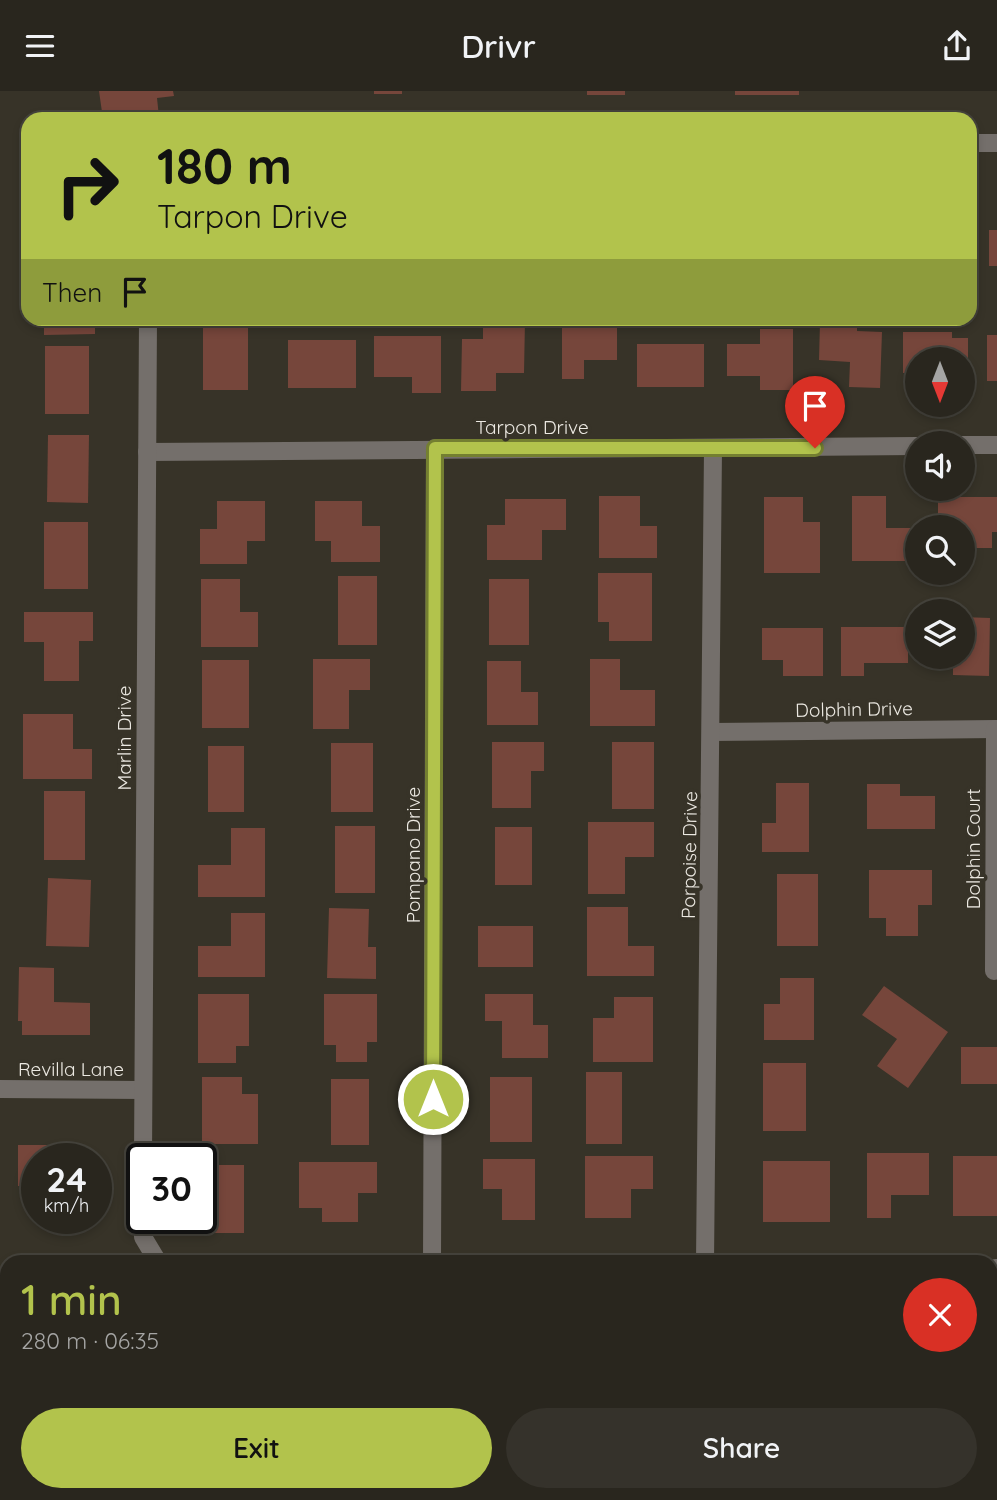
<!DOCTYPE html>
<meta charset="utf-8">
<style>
body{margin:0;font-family:Quicksand,sans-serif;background:#35322b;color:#f1f3f6;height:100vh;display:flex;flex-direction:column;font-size:26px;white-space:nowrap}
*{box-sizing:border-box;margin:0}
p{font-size:23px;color:#a5a5a4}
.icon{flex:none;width:38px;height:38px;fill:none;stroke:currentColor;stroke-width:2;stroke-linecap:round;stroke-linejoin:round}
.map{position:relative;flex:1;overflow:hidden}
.side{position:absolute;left:0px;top:1164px;width:998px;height:247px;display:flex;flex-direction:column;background:#29261e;border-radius:21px 21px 0 0;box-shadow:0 4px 10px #0003,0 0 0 2px #45433c}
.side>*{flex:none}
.top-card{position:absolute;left:21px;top:21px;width:956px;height:214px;border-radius:21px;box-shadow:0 4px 10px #0003,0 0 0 2px #45433c;background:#b2c34c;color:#111;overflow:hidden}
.needle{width:46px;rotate:180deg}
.controls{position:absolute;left:905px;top:256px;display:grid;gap:14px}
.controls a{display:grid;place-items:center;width:70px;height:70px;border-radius:50%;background:#29261e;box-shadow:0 4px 10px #0003,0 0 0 2px #45433c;font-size:35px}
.speed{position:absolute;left:21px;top:1052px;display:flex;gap:14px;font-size:35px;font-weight:700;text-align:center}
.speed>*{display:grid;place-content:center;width:91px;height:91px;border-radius:50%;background:#29261e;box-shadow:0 4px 10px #0003,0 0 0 2px #45433c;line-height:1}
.speed small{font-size:18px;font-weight:400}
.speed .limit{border:4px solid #111;border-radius:10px;background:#fff;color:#111}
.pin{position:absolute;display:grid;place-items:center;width:60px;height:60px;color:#fff;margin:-72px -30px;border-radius:50% 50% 50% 0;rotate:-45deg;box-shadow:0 0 7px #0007}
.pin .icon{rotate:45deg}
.me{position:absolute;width:77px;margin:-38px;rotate:0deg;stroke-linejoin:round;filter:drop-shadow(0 0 5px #0008)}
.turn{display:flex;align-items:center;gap:24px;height:147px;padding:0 21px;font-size:32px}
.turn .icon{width:91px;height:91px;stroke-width:2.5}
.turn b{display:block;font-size:49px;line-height:60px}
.then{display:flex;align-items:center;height:66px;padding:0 21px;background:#0003;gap:14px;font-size:26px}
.round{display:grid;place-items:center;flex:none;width:74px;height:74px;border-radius:37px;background:#35322b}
.summary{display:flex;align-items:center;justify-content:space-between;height:119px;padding:0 21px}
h1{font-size:42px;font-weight:600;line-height:52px;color:#b2c34c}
.cta{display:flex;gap:14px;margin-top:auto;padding:14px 21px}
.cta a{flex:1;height:80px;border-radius:42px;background:#b2c34c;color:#111;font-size:28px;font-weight:600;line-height:80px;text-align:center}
.cta a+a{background:#35322b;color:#f1f3f6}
header{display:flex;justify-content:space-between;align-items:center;height:91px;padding:0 21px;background:#29261e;font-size:32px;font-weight:600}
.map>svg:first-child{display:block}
</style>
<header><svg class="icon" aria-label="menu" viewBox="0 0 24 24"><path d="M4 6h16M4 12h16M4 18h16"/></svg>Drivr<svg class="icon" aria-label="share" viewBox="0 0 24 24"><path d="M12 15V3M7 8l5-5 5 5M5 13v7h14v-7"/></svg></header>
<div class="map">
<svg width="997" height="1409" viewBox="0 0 997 1409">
<rect width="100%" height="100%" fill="#373328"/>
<path fill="#646737" d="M991,1363H997V1409L738,1407L0,1409V1368H7V1404H990Z"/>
<g fill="#76463b">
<path d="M99,0H173L174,5L157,7L159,26L103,28Z"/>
<rect x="374" y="0" width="28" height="3"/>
<rect x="587" y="0" width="38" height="4"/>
<rect x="735" y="0" width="64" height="4"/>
<rect x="989" y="139" width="8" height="36"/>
<path d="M44,228H95V243L44,244Z"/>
<rect x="203" y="228" width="45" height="71"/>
<path d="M483,228L525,229L524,282H496V300H461L462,248H483Z"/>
<path d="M562,228H617V269H584V288H562Z"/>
<path d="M820,231L857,232V240L882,241L880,297L849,296L850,271L819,269Z"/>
<path d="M760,238H793V299H760V285H727V253H760Z"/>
<path d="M903,241H952V247H968V296H962V268H917V282H903Z"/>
<rect x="987" y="244" width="10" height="46"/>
<path d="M374,245H441V302H412V286H374Z"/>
<rect x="288" y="249" width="68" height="48"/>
<rect x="637" y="253" width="67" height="43"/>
<rect x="45" y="255" width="44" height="68"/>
<path d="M48,344H89L88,412L47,411Z"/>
<path d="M599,405H640V435H657V467H599Z"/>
<path d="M852,405H886V437H917V470H852Z"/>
<path d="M764,406H803V431H820V482H764Z"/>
<path d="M938,406H997V441H992V457H962V436H938Z"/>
<path d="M505,408H566V439H542V469H487V434H505Z"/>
<path d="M217,410H265V450H247V473H200V438H217Z"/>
<path d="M315,410H362V435H380V471H331V450H315Z"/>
<rect x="44" y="431" width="44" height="67"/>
<path d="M598,482H652V550H609V531H598Z"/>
<rect x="338" y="485" width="39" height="69"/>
<path d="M201,488H240V521H258V556H201Z"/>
<rect x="489" y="488" width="40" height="66"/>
<path d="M24,521H93V550H79V590H44V551H24Z"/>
<path d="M962,526L990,527L989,585L953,584V571H922V565H962Z"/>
<path d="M841,536H908V572H864V585H841Z"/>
<path d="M762,537H823V585H783V569H762Z"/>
<path d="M313,568H370V599H349V638H313Z"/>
<path d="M590,568H620V599H655V635H590Z"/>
<rect x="202" y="569" width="47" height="68"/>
<path d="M487,570H521V601H538V634H487Z"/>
<path d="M23,623H73V658H92V688H23Z"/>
<path d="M492,651H544V680H531V717H492Z"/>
<rect x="612" y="651" width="42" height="67"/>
<rect x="331" y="652" width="42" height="69"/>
<rect x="208" y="655" width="36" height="66"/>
<path d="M776,692H809V761H762V732H776Z"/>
<path d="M867,693H900V705H935V738H867Z"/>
<rect x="44" y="700" width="41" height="69"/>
<path d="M588,731H654V766H625V803H588Z"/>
<rect x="335" y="735" width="40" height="67"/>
<rect x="495" y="736" width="37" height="58"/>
<path d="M231,737H265V806H198V774H231Z"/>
<path d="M869,779H932V814H918V845H886V827H869Z"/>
<rect x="777" y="783" width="41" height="72"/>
<path d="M48,787L91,789L89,856L46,855Z"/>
<path d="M587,816H628V855H654V885H587Z"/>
<path d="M329,817L369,818L368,856H376V888L327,887Z"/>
<path d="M231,822H265V886H198V855H231Z"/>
<rect x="478" y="835" width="55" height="41"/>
<path d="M19,876L54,877V911L90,912V944H22V930H18Z"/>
<path d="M780,887H814V949H764V913H780Z"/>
<path d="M884,895L948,941L908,997L877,975L897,948L862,924Z"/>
<path d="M198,903H249V955H236V972H198Z"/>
<path d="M324,903H377V951H367V971H336V954H324Z"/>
<path d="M485,903H533V934H548V967H502V930H485Z"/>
<path d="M614,906H653V971H593V927H614Z"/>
<rect x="961" y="956" width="36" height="37"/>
<rect x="763" y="972" width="43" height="68"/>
<rect x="586" y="981" width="36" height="72"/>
<path d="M202,986H242V1003H258V1053H202Z"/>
<rect x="490" y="986" width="42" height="65"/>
<rect x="331" y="988" width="38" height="66"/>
<path d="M18,1054H66V1068H37V1095H18Z"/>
<path d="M867,1062H929V1104H891V1127H867Z"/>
<path d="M585,1065H653V1098H631V1127H585Z"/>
<rect x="953" y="1065" width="44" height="60"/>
<path d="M483,1068H535V1129H502V1098H483Z"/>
<rect x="763" y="1070" width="67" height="61"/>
<path d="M299,1071H377V1102H358V1131H322V1117H299Z"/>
<path d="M201,1074H244V1142H197V1127H201Z"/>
</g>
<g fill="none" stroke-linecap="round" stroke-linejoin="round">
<g stroke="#746f6b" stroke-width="18">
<path d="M970,52H997"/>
<path d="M962,354H997"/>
<path d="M147,361C404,357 660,359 917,355"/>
<path d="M712,641L997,638"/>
<path d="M994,880L995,638"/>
<path d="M0,998L143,999"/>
<path d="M143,1068L148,228"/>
<path d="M143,1127V1146L158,1171"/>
<path d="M432,1171L435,357"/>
<path d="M705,1171L713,358"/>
<path d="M990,1178L997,1177"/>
</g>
<g stroke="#746f6b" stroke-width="18">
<path d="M990,1349H997"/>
<path d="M0,1354H7"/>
</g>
</g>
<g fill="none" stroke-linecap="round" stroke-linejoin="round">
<defs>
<path id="route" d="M433,1008L435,357H815"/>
</defs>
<use href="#route" stroke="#747f31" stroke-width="18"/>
<use href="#route" stroke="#b2c34c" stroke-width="12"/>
</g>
<g text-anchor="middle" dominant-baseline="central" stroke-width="7" stroke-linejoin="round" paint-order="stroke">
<g font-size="19" fill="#ece9e2" stroke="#373328">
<text x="532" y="336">Tarpon Drive</text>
<text transform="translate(854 618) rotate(-1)">Dolphin Drive</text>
<text transform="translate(124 647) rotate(-90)">Marlin Drive</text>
<text transform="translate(973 758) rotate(-90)">Dolphin Court</text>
<text transform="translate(413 764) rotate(-90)">Pompano Drive</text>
<text transform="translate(689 764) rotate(-89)">Porpoise Drive</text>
<text x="71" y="978">Revilla Lane</text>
</g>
</g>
</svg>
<div class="controls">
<a><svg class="needle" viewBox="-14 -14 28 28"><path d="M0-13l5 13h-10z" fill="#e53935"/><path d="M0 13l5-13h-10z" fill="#a5a5a4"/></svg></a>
<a><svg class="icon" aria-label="sound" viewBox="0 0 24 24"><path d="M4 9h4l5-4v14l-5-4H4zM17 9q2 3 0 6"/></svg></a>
<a><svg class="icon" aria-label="search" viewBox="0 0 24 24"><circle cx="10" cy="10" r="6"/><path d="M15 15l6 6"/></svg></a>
<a><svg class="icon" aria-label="layers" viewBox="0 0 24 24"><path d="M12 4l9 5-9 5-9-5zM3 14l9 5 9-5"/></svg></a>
</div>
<div class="speed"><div>24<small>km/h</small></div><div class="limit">30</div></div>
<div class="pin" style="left:815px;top:357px;background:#d93025"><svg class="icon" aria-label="arrive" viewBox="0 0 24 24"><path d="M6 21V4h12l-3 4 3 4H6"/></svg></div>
<svg class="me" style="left:433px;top:1008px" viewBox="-20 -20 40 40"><circle r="17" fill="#b2c34c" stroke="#fff" stroke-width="3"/><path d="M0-11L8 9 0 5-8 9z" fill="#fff"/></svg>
<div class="top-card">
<div class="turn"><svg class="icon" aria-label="right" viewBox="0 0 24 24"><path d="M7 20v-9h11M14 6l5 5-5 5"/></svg><div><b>180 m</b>Tarpon Drive</div></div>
<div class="then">Then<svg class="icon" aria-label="arrive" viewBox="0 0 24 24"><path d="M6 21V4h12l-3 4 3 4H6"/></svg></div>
</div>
<section class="side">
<div class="summary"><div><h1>1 min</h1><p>280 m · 06:35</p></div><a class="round" style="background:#d93025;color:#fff"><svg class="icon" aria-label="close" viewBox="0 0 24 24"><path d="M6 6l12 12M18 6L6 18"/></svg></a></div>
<div class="cta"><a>Exit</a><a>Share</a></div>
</section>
</div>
